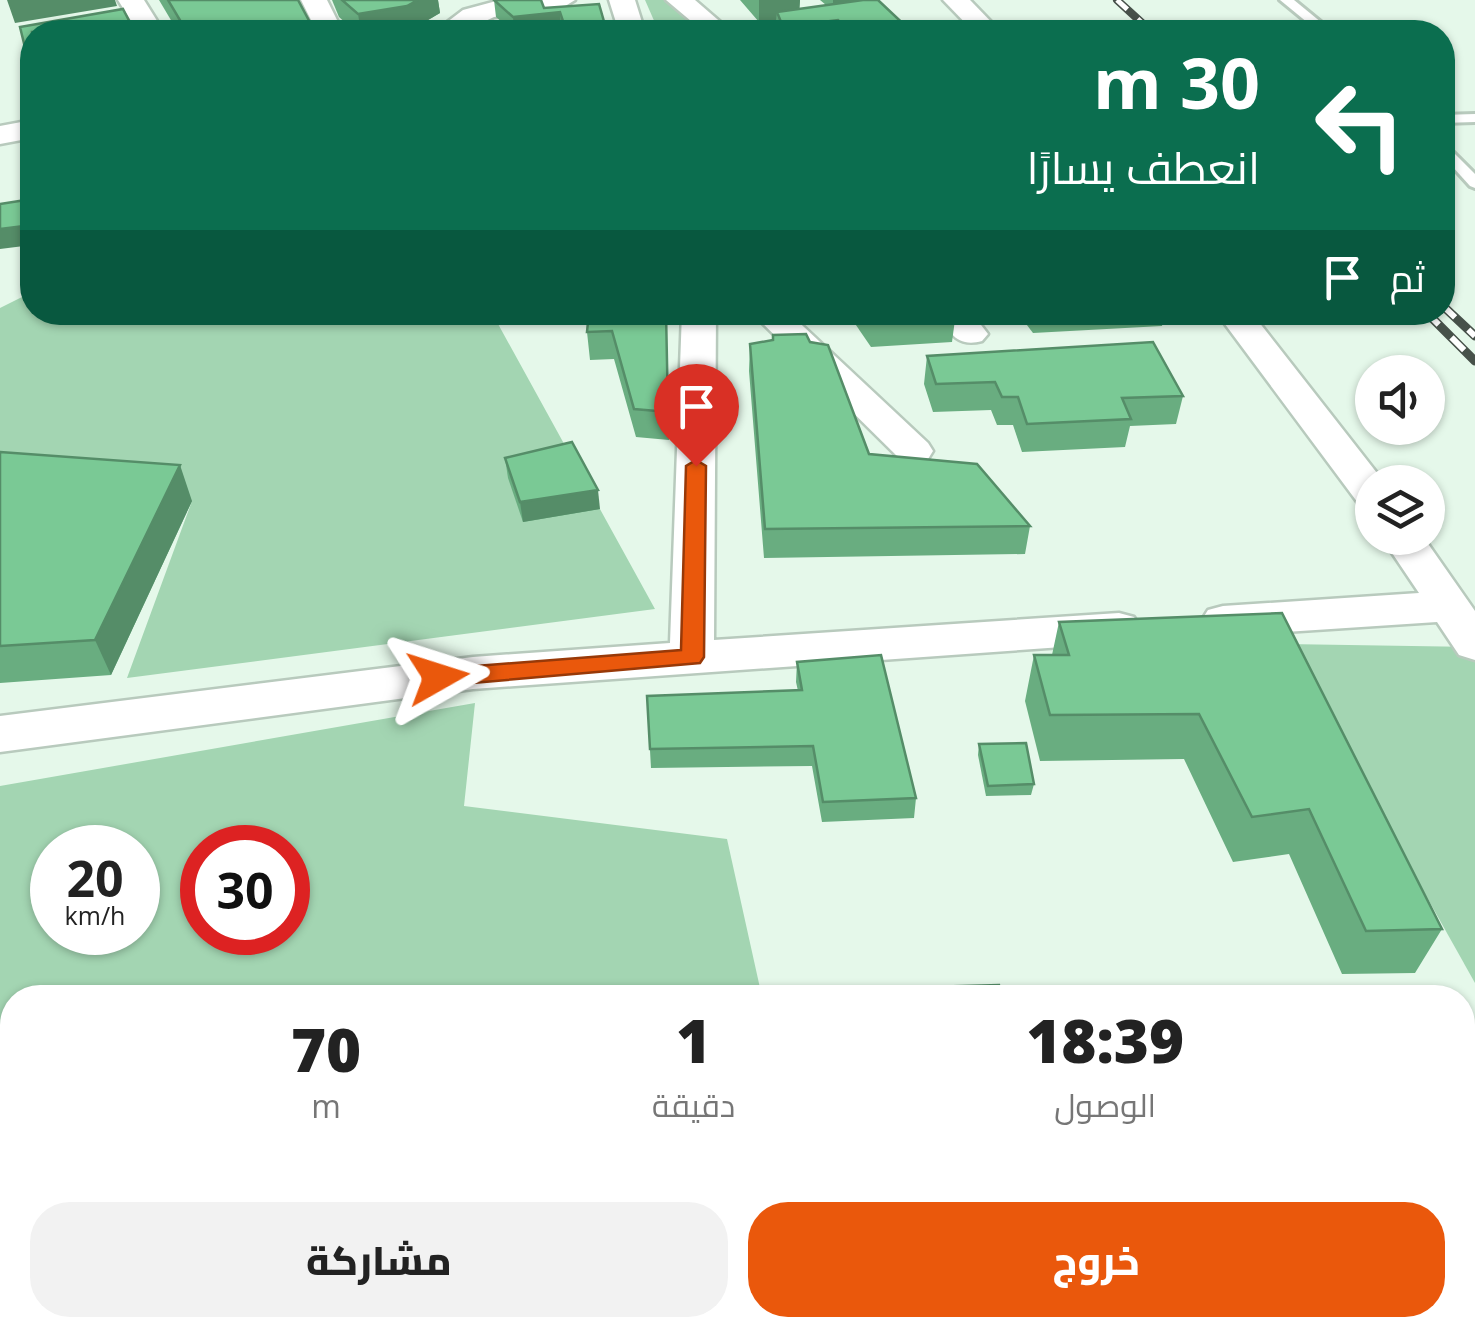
<!DOCTYPE html>
<html lang="ar">
<meta charset="utf-8">
<style>
body{margin:0;font-family:"Open Sans",Cairo,sans-serif;background:#f2f2f2;color:#222;direction:rtl;height:100vh;display:flex;flex-direction:column;font-size:38px;white-space:nowrap}
*{box-sizing:border-box;margin:0}
p{font-size:32px;color:#767676}
.icon{flex:none;width:55px;height:55px;fill:none;stroke:currentColor;stroke-width:2;stroke-linecap:round;stroke-linejoin:round}
.map{position:relative;flex:1;overflow:hidden;direction:ltr}
.sheet{position:absolute;left:0px;top:985px;width:1475px;height:352px;display:flex;flex-direction:column;background:#fff;border-radius:40px 40px 0 0;box-shadow:0 2px 8px #0004;direction:rtl}
.sheet>*{flex:none}
.guide{position:absolute;left:20px;top:20px;width:1435px;height:305px;border-radius:40px;box-shadow:0 2px 8px #0004;direction:rtl;background:#0b6e4f;color:#fff;overflow:hidden}
.fabs{position:absolute;left:1355px;top:355px;display:grid;gap:20px}
.fabs a{display:grid;place-items:center;width:90px;height:90px;border-radius:50%;background:#fff;box-shadow:0 2px 8px #0004;font-size:50px}
.speed{position:absolute;left:30px;top:825px;display:flex;gap:20px;font-size:50px;font-weight:700;text-align:center}
.speed>*{display:grid;place-content:center;width:130px;height:130px;border-radius:50%;background:#fff;box-shadow:0 2px 8px #0004;line-height:1}
.speed small{font-size:25px;font-weight:400}
.speed .limit{border:15px solid #d22;background:#fff;color:#111}
.pin{position:absolute;display:grid;place-items:center;width:85px;height:85px;color:#fff;margin:-102px -42px;border-radius:50% 50% 50% 0;rotate:-45deg;box-shadow:0 0 10px #0007}
.pin .icon{rotate:45deg}
.me{position:absolute;width:110px;margin:-55px;rotate:84deg;stroke-linejoin:round;filter:drop-shadow(0 0 8px #0008)}
.turn{display:flex;align-items:center;gap:35px;height:210px;padding:0 30px;font-size:45px}
.turn .icon{width:130px;height:130px;stroke-width:2.5}
.turn b{display:block;font-size:70px;line-height:85px}
.then{display:flex;align-items:center;height:95px;padding:0 30px;background:#0003;gap:20px;font-size:38px}
.eta{display:flex;justify-content:space-evenly;align-items:center;height:170px;text-align:center}
.eta b{font-size:60px;font-weight:800;line-height:70px}
.primary-button{display:flex;gap:20px;margin-top:auto;padding:20px 30px}
.primary-button a{flex:1;height:115px;border-radius:40px;background:#ea580c;color:#fff;font-size:40px;font-weight:800;line-height:115px;text-align:center}
.primary-button a+a{background:#f2f2f2;color:#222}
.map>svg:first-child{display:block}
</style>
<div class="map">
<svg width="1475" height="1336" viewBox="0 0 1475 1336">
<rect width="100%" height="100%" fill="#e5f8ea"/>
<g fill="#a3d5b2" fill-rule="evenodd">
<path d="M645,0H670L707,32H659Z"/>
<path d="M32,292V312L492,313L655,609L127,678L192,501L0,504V308Z"/>
<path d="M1285,644L1475,647V983Z"/>
<path d="M475,703L464,806L727,839L762,997L12,998V1325H834L837,1336H0V786ZM52,848H138V932H52ZM202,848H288V932H202Z"/>
</g>
<g fill="none" stroke-linecap="round" stroke-linejoin="round">
<defs>
<g id="lane">
<path d="M1280,0H1294L1333,32H1319Z"/>
<path d="M1475,114V122L1442,123V115Z"/>
<path d="M1442,141L1475,174V188L1470,186L1442,155Z"/>
</g>
<g id="street">
<path d="M118,0H144L164,32H138Z"/>
<path d="M301,0H327L343,32H317Z"/>
<path d="M500,0H575L562,8L494,17L462,32H434L463,10Z"/>
<path d="M609,0H635L645,32H619Z"/>
<path d="M666,0H695L732,32H704Z"/>
<path d="M943,0H970L1001,32H974Z"/>
<path d="M32,120V138L0,144V126Z"/>
<path d="M682,312H716L714,640L1119,613L1134,617L1141,628L1134,639L1119,643L473,689L0,752V716L473,657L670,643Z"/>
<path d="M751,312H788L928,443L933,451L928,459L914,463L900,459Z"/>
<path d="M936,312H971L988,334L982,341C957,348 949,332 936,312Z"/>
<path d="M1216,312H1251L1384,482H1372V507L1358,503Z"/>
<path d="M1382,538H1424L1475,611V660L1459,655L1437,622L1223,636L1208,632L1201,621L1208,610L1223,606L1419,593Z"/>
</g>
</defs>
<use href="#lane" stroke="#b8cabd" stroke-width="6"/>
<use href="#street" stroke="#b8cabd" stroke-width="5"/>
<use href="#lane" fill="#fff" fill-rule="evenodd"/>
<use href="#street" fill="#fff" fill-rule="evenodd"/>
<defs>
<path id="rail-far1" d="M1117,0L1152,32"/>
<g id="rail">
<path d="M1442,305L1475,336"/>
<path d="M1426,312L1475,361"/>
</g>
</defs>
<use href="#rail-far1" stroke="#47514a" stroke-width="8"/>
<use href="#rail" stroke="#47514a" stroke-width="9"/>
<use href="#rail-far1" stroke="#fff" stroke-width="5" stroke-dasharray="14" stroke-linecap="butt"/>
<use href="#rail" stroke="#fff" stroke-width="6" stroke-dasharray="18" stroke-linecap="butt"/>
</g>
<g fill="#69ad80">
<path d="M159,0H298L314,32H178Z"/>
<path d="M332,0H438L440,13L411,30L396,32H356L339,17Z"/>
<path d="M494,0H541L544,8L599,4L607,32H547V30L513,32L496,17Z"/>
<path d="M740,0H800L799,9L826,5L820,0H878L912,32H776V20L759,22Z"/>
<path d="M666,312L669,440L636,437L614,359L590,360L587,332Z"/>
<path d="M847,312H956L952,342L871,347Z"/>
<path d="M1017,312H1165L1162,326L1033,333Z"/>
<path d="M750,344L869,454L1030,526L1025,554L764,558L749,371Z"/>
<path d="M927,356L1183,396L1176,424L1130,426L1125,447L1022,452L1013,425H997L991,410L933,412L924,384Z"/>
<path d="M0,452L192,501L111,675L0,683Z"/>
<path d="M505,458L600,509L523,522L508,478Z"/>
<path d="M1282,613L1442,929L1415,973L1342,974L1289,854L1233,862L1184,759L1040,761L1025,701L1034,655H1052L1059,622Z"/>
<path d="M797,662L916,798L914,818L822,822L812,766L651,768L647,696L798,691L796,682Z"/>
<path d="M979,744L1034,784L1031,795L986,796L978,755Z"/>
<path d="M1472,1115H1475V1168L1462,1141V1128Z"/>
</g>
<g fill="#558d68">
<path d="M7,0H115L117,6L15,23Z"/>
<path d="M418,0H438L440,13L411,30L396,32H361L358,14Z"/>
<path d="M759,0H800L799,18L777,12L776,20L759,22Z"/>
<path d="M833,0H867L833,12Z"/>
<path d="M560,12L561,29L514,32L513,17Z"/>
<path d="M838,20V32H783V27Z"/>
<path d="M856,24V32H843V25Z"/>
<path d="M32,225V245L0,249V229Z"/>
<path d="M180,465L192,501L111,675L95,640Z"/>
<path d="M598,490L600,509L523,522L520,502Z"/>
</g>
<g fill="#7ac995" stroke="#558d68" stroke-width="2.5">
<path d="M168,0H298L314,30L299,32H187Z"/>
<path d="M342,0H418L407,6L358,14Z"/>
<path d="M494,0H541L544,8L599,4L607,32H548L547,25L564,24L560,12L513,17Z"/>
<path d="M863,0H878L912,32H871L856,24L843,25L838,20L783,27L777,12Z"/>
<path d="M123,9L135,32H32V76L20,27Z"/>
<path d="M717,29L720,32H684Z"/>
<path d="M32,199V225L0,229V204Z"/>
<path d="M589,312H666L668,412L634,409L612,331L587,332Z"/>
<path d="M806,334L810,342L828,345L869,454L977,464L1030,526L765,529L750,344L773,340V335Z"/>
<path d="M1153,342L1183,396L1122,398L1131,419L1027,424L1018,397H1002L995,382L936,384L927,356Z"/>
<path d="M572,442L598,490L520,502L505,458Z"/>
<path d="M0,452L180,465L95,640L0,646Z"/>
<path d="M1282,613L1442,929L1366,931L1309,809L1252,817L1199,714L1050,715L1034,655H1069L1059,622Z"/>
<path d="M881,655L916,798L823,802L813,746L650,749L647,696L802,690L797,662Z"/>
<path d="M1026,743L1034,784L988,786L979,744Z"/>
<path d="M999,985L1002,998H928L926,987Z"/>
</g>
<path fill="#ea580c" stroke="#983908" stroke-width="2.5" d="M696,460L706,466L704,657L700,663L438,686L430,683L427,677L430,671L438,669L681,650L686,466Z"/>
</svg>
<div class="fabs">
<a><svg class="icon" aria-label="sound" viewBox="0 0 24 24"><path d="M4 9h4l5-4v14l-5-4H4zM17 9q2 3 0 6"/></svg></a>
<a><svg class="icon" aria-label="layers" viewBox="0 0 24 24"><path d="M12 4l9 5-9 5-9-5zM3 14l9 5 9-5"/></svg></a>
</div>
<div class="speed"><div>20<small>km/h</small></div><div class="limit">30</div></div>
<div class="pin" style="left:696px;top:466px;background:#d93025"><svg class="icon" aria-label="arrive" viewBox="0 0 24 24"><path d="M6 21V4h12l-3 4 3 4H6"/></svg></div>
<svg class="me" style="left:438px;top:677px" viewBox="-20 -20 40 40"><path d="M0-17L14 15 0 8-14 15z" fill="#ea580c" stroke="#fff" stroke-width="4"/></svg>
<div class="guide">
<div class="turn"><svg class="icon" aria-label="left" viewBox="0 0 24 24"><path d="M17 20v-9H6M10 6l-5 5 5 5"/></svg><div><b>30 m</b>انعطف يسارًا</div></div>
<div class="then">ثم<svg class="icon" aria-label="arrive" viewBox="0 0 24 24"><path d="M6 21V4h12l-3 4 3 4H6"/></svg></div>
</div>
<section class="sheet">
<div class="eta">
<div><b>18:39</b><p>الوصول</p></div>
<div><b>1</b><p>دقيقة</p></div>
<div><b>70</b><p>m</p></div>
</div>
<div class="primary-button"><a>خروج</a><a>مشاركة</a></div>
</section>
</div>
